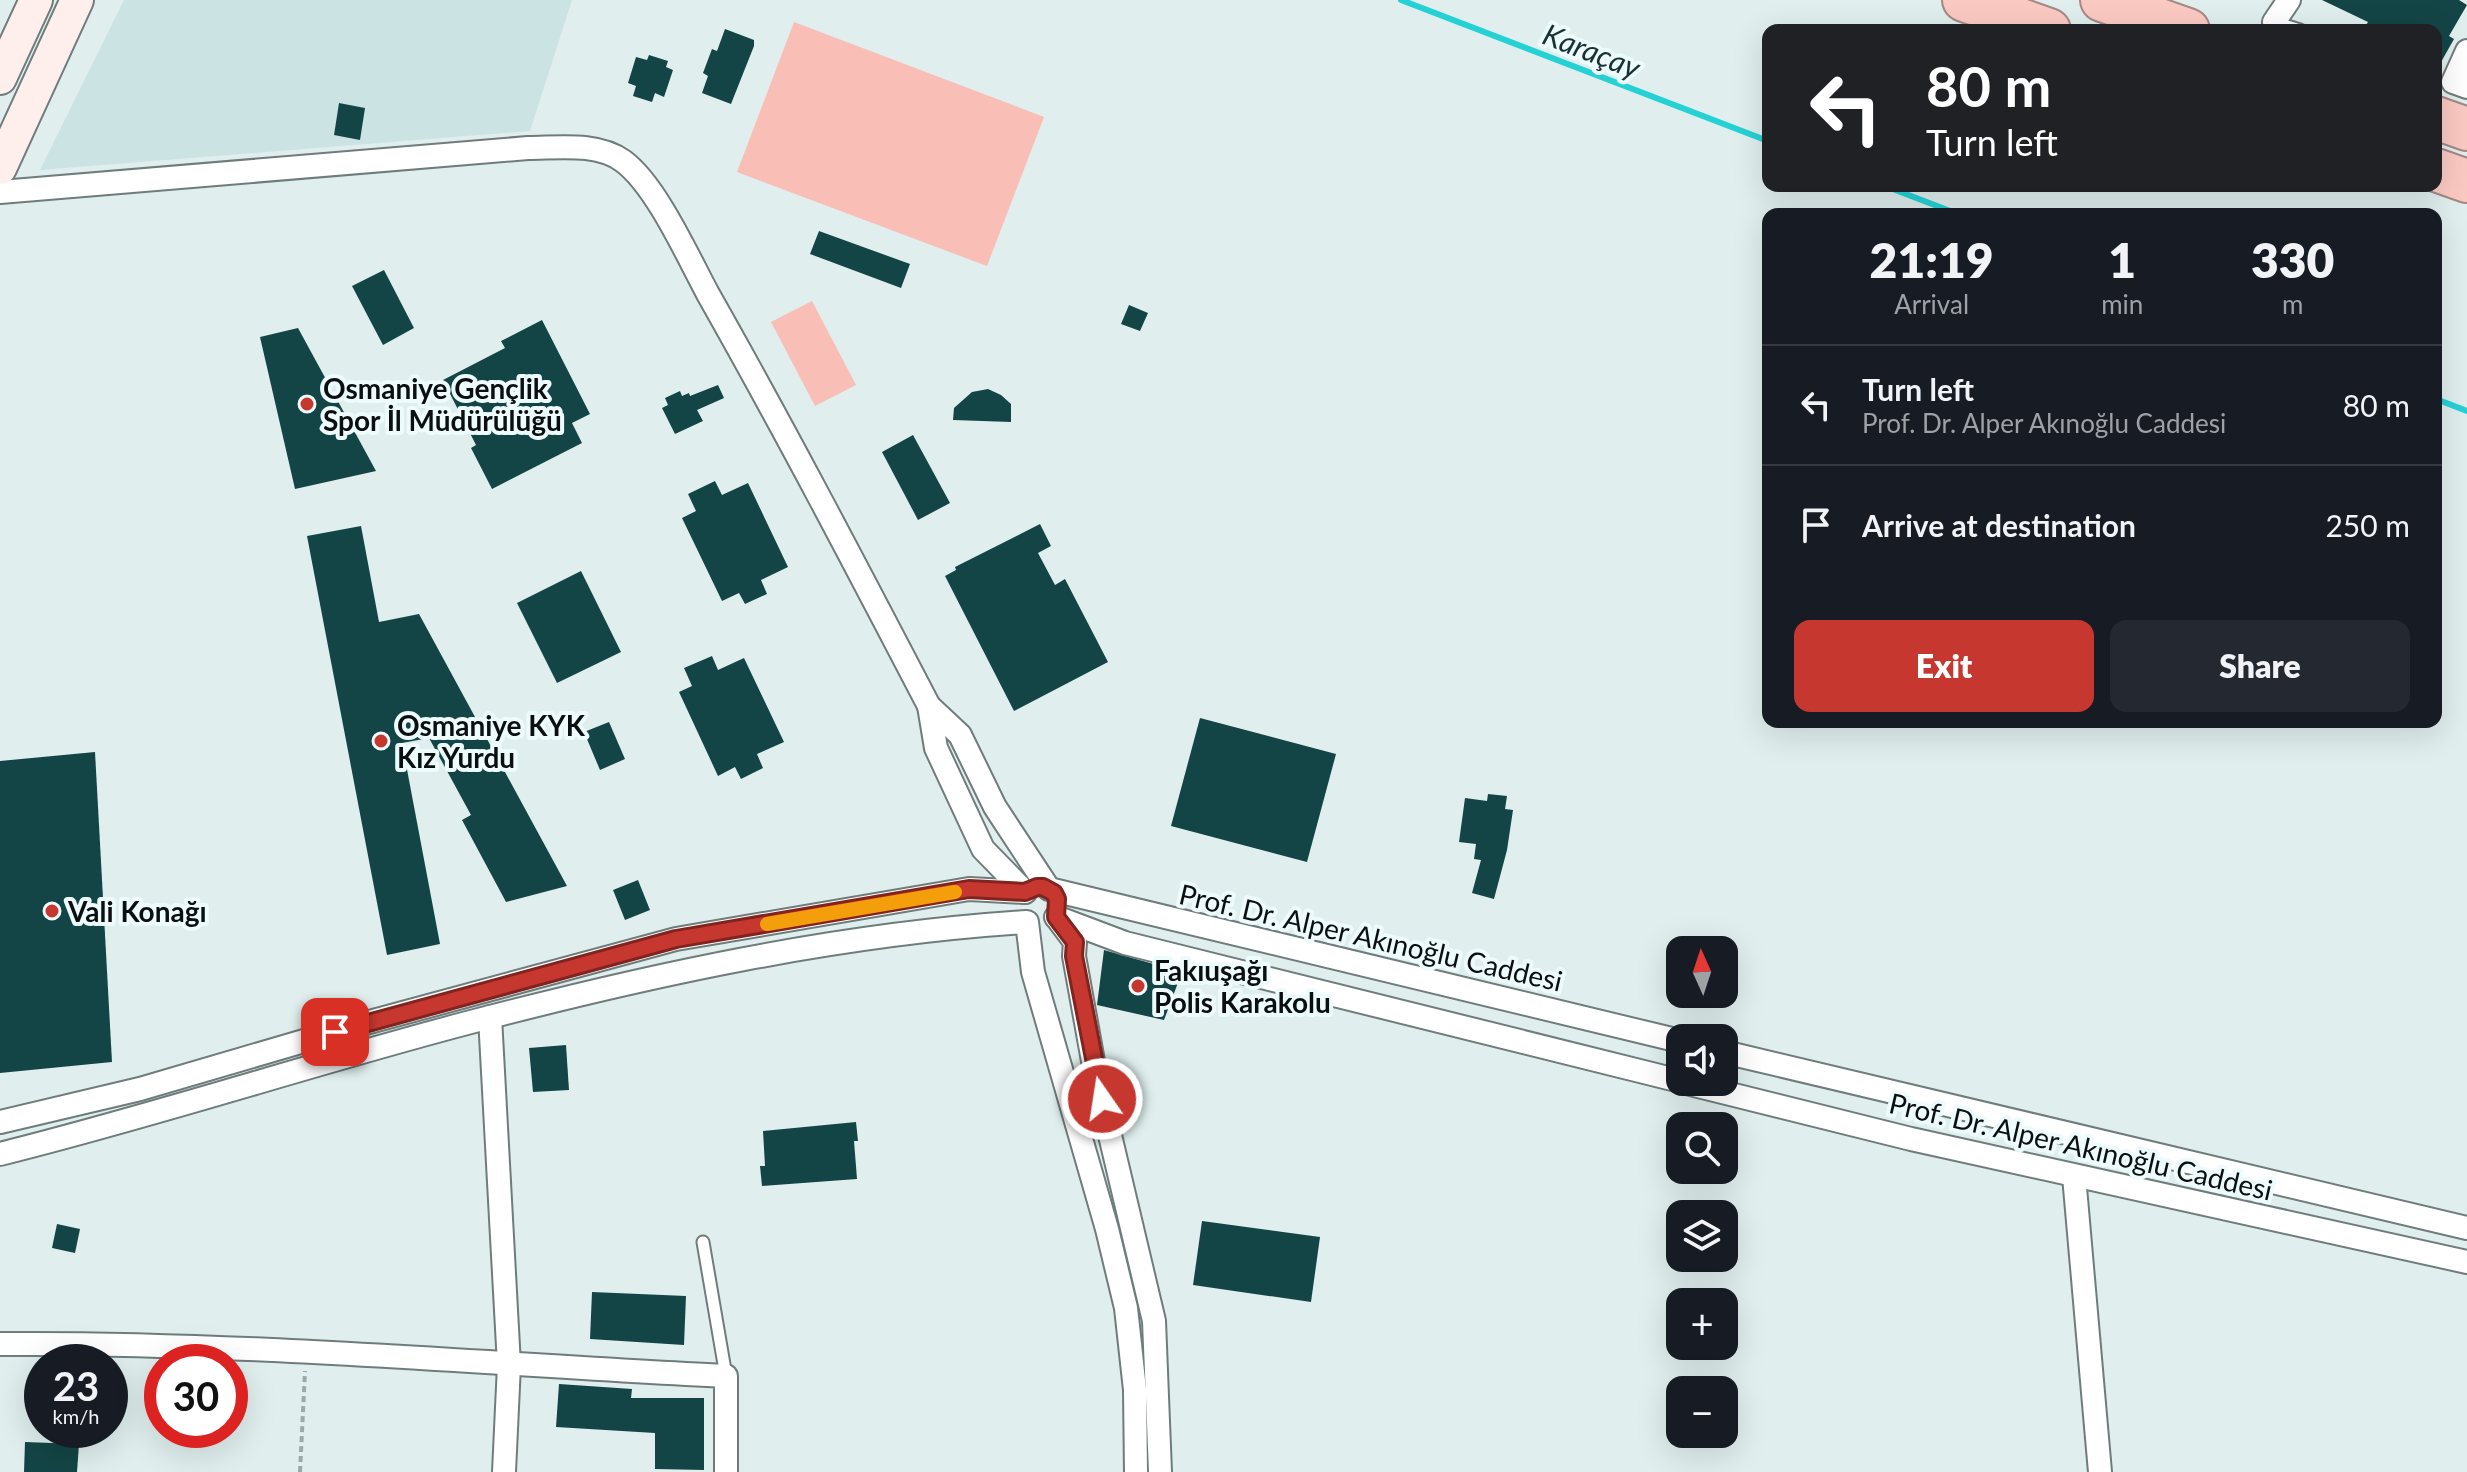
<!DOCTYPE html>
<meta charset="utf-8">
<style>
body{margin:0;font-family:Lato,sans-serif;background:#242831;color:#f1f3f6;height:100vh;display:flex;flex-direction:column;font-size:30px;white-space:nowrap}
*{box-sizing:border-box;margin:0}
p{font-size:26px;color:#9ea1a6}
.icon{flex:none;width:44px;height:44px;fill:none;stroke:currentColor;stroke-width:2;stroke-linecap:round;stroke-linejoin:round}
.map{position:relative;flex:1;overflow:hidden}
.details{position:absolute;left:1762px;top:208px;width:680px;height:520px;display:flex;flex-direction:column;background:#171b24;border-radius:16px;box-shadow:0 8px 32px #0002}
.details>*{flex:none}
.top-card{position:absolute;left:1762px;top:24px;width:680px;height:168px;border-radius:16px;box-shadow:0 8px 32px #0002;background:#202124;color:#fff;overflow:hidden}
.needle{width:52px;rotate:357deg}
.controls{position:absolute;left:1666px;top:936px;display:grid;gap:16px}
.controls a{display:grid;place-items:center;width:72px;height:72px;border-radius:16px;background:#171b24;box-shadow:0 8px 32px #0002;font-size:40px}
.speed{position:absolute;left:24px;top:1344px;display:flex;gap:16px;font-size:40px;font-weight:700;text-align:center}
.speed>*{display:grid;place-content:center;width:104px;height:104px;border-radius:50%;background:#171b24;box-shadow:0 8px 32px #0002;line-height:1}
.speed small{font-size:20px;font-weight:400}
.speed .limit{border:12px solid #d22;background:#fff;color:#111}
.pin{position:absolute;display:grid;place-items:center;width:68px;height:68px;color:#fff;margin:-34px;border-radius:16px;box-shadow:0 4px 12px #0006}
.me{position:absolute;width:88px;margin:-44px;rotate:347deg;stroke-linejoin:round;filter:drop-shadow(0 0 6px #0008)}
.turn{display:flex;align-items:center;gap:28px;height:168px;padding:0 32px;font-size:36px}
.turn .icon{width:104px;height:104px;stroke-width:2.5}
.turn b{display:block;font-size:56px;line-height:68px}
.eta{display:flex;justify-content:space-evenly;align-items:center;height:136px;text-align:center}
.eta b{font-size:48px;font-weight:800;line-height:56px}
.cta{display:flex;gap:16px;margin-top:auto;padding:16px 32px}
.cta a{flex:1;height:92px;border-radius:16px;background:#c6382f;color:#fff;font-size:32px;font-weight:800;line-height:92px;text-align:center}
.cta a+a{background:#242831;color:#f1f3f6}
ul{padding:0;list-style:none}
li{display:flex;align-items:center;gap:24px;height:120px;padding:0 32px;border-top:2px solid #363941}
li div{flex:1}
li b{display:block;font-size:30px}
li em{font-style:normal}
.map>svg:first-child{display:block}
</style>
<div class="map">
<svg width="2467" height="1472" viewBox="0 0 2467 1472">
<rect width="100%" height="100%" fill="#e0eeee"/>
<path fill="#cbe3e3" d="M124,0H572L530,131L40,170Z"/>
<g fill="#f9beb6">
<path d="M794,22L1044,117L987,266L737,172Z"/>
<path d="M812,301L856,385L815,406L771,322Z"/>
</g>
<g fill="none" stroke-linecap="round" stroke-linejoin="round">
<g stroke="#24d2d6" stroke-width="6">
<path d="M1401,0L1768,141"/>
<path d="M1885,186L1958,214"/>
<path d="M2436,399L2467,411"/>
</g>
</g>
<g fill="#144546">
<path d="M2322,0H2459L2467,5L2449,36L2454,39L2436,71V30H2363L2368,22Z"/>
<path d="M725,29L754,40V46L731,104L702,93L708,76L703,73L712,49L717,51Z"/>
<path d="M649,55L668,61L666,67L673,70L664,97L655,93L652,102L633,96L636,86L628,83L636,57L647,60Z"/>
<path d="M339,103L365,108L360,140L334,135Z"/>
<path d="M819,231L910,264L901,288L810,254Z"/>
<path d="M384,270L414,328L383,345L352,286Z"/>
<path d="M1129,305L1148,313L1140,331L1121,324Z"/>
<path d="M542,320L590,414L572,423L582,443L492,489L471,448L476,445L443,380L505,348L501,341Z"/>
<path d="M298,328L376,471L295,489L260,337Z"/>
<path d="M718,385L724,398L697,410L703,421L675,434L662,408L668,405L665,398L680,391L682,396L689,393L690,396Z"/>
<path d="M988,389L1001,395L1011,404V422L953,420L954,408L972,392Z"/>
<path d="M913,435L950,503L918,520L882,452Z"/>
<path d="M715,481L722,495L748,483L788,567L761,580L767,594L745,604L739,593L722,601L682,518L696,511L688,494Z"/>
<path d="M1040,524L1051,546L1038,553L1055,585L1065,579L1108,662L1014,711L945,576L956,570L955,567Z"/>
<path d="M361,526L379,622L419,614L567,886L506,902L462,820L471,815L429,738L402,743L440,944L387,955L307,536Z"/>
<path d="M581,571L621,652L557,683L517,603Z"/>
<path d="M712,656L718,670L744,658L784,742L757,754L763,768L741,779L735,767L718,776L679,692L692,686L684,668Z"/>
<path d="M1200,718L1336,754L1307,862L1171,826Z"/>
<path d="M609,722L625,759L600,770L584,732Z"/>
<path d="M95,752L112,1062L0,1073V761Z"/>
<path d="M1488,794L1507,796L1505,809L1513,810L1507,850L1494,899L1472,893L1481,860L1474,859L1476,844L1459,842L1465,798L1487,801Z"/>
<path d="M638,880L650,910L625,920L613,890Z"/>
<path d="M1104,950L1182,972L1164,1020L1097,1005Z"/>
<path d="M566,1045L569,1090L533,1092L529,1048Z"/>
<path d="M856,1122L858,1141H854L857,1179L762,1186L760,1166H765L763,1131Z"/>
<path d="M1202,1221L1320,1237L1311,1302L1193,1285Z"/>
<path d="M57,1224L80,1229L75,1253L52,1248Z"/>
<path d="M592,1292L686,1296L684,1345L590,1339Z"/>
<path d="M559,1384L632,1389L631,1398H704V1470L655,1469V1433L556,1427Z"/>
<path d="M25,1442L79,1444L77,1472H24Z"/>
</g>
<g fill="none" stroke-linecap="round" stroke-linejoin="round">
<defs>
<g id="lane">
<path d="M2274,22L2300,30"/>
<path d="M703,1242L726,1376"/>
</g>
<g id="street">
<path d="M2274,22L2289,0"/>
<path d="M2467,51L2453,82L2467,87"/>
<path d="M0,192L528,148C558,148 597,142 623,161C656,185 688,257 708,294C785,430 857,568 929,706L936,748L983,849L1025,892"/>
<path d="M929,706L960,735L995,807L1049,889L1680,1041"/>
<path d="M1056,917L1125,943L1680,1081"/>
<path d="M1057,918L1075,942L1074,956L1095,1072L1154,1321L1160,1472"/>
<path d="M490,1017L509,1365L504,1472"/>
<path d="M1724,1052L2467,1228"/>
<path d="M1682,1082L1911,1139L2467,1262"/>
<path d="M0,1122L140,1089L362,1024L676,939L969,889L1025,892"/>
<path d="M0,1154C157,1115 311,1064 467,1023C650,975 837,934 1027,922L1033,972L1107,1229L1126,1308L1135,1390L1136,1472"/>
<path d="M2074,1176L2100,1472"/>
<path d="M0,1344C242,1342 484,1364 726,1376V1472"/>
</g>
<g id="secondary">
<path d="M0,78L36,0"/>
<path d="M0,168L77,0"/>
</g>
<g id="highway">
<path d="M1964,0L2049,30"/>
<path d="M2102,0L2188,30"/>
<path d="M2436,118L2467,129"/>
<path d="M2436,170L2467,181"/>
</g>
</defs>
<use href="#lane" stroke="#6f7c7c" stroke-width="15"/>
<use href="#street" stroke="#6f7c7c" stroke-width="26"/>
<use href="#secondary" stroke="#6f7c7c" stroke-width="36"/>
<use href="#highway" stroke="#a68884" stroke-width="46"/>
<path stroke="#9da8a8" stroke-width="4" stroke-dasharray="6 4" stroke-linecap="butt" d="M300,1472L305,1371"/>
<use href="#lane" stroke="#fff" stroke-width="11"/>
<use href="#street" stroke="#fff" stroke-width="22"/>
<use href="#secondary" stroke="#feefed" stroke-width="32"/>
<use href="#highway" stroke="#fac9c2" stroke-width="42"/>
</g>
<g fill="none" stroke-linecap="round" stroke-linejoin="round">
<defs>
<path id="route" d="M335,1032L676,939L969,889L1025,892L1037,887H1043L1054,893L1057,899L1056,917L1075,942L1074,956L1102,1099"/>
</defs>
<use href="#route" stroke="#81241f" stroke-width="20"/>
<use href="#route" stroke="#c6382f" stroke-width="14"/>
<path stroke="#f59e0b" stroke-width="14" d="M767,924L955,892"/>
</g>
<g fill="#c6382f" stroke="#edfbfc" stroke-width="3">
<circle cx="307" cy="404" r="8"/>
<circle cx="381" cy="741" r="8"/>
<circle cx="52" cy="911" r="8"/>
<circle cx="1138" cy="986" r="8"/>
</g>
<g text-anchor="middle" dominant-baseline="central" stroke-width="8" stroke-linejoin="round" paint-order="stroke">
<g font-size="28" font-weight="bold" fill="#0b0f10" stroke="#edfbfc" text-anchor="start">
<text x="323" y="388">Osmaniye Gençlik<tspan x="323" dy="32">Spor İl Müdürülüğü</tspan></text>
<text x="397" y="725">Osmaniye KYK<tspan x="397" dy="32">Kız Yurdu</tspan></text>
<text x="68" y="911">Vali Konağı</text>
<text x="1154" y="970">Fakıuşağı<tspan x="1154" dy="32">Polis Karakolu</tspan></text>
</g>
<g font-size="28" fill="#0b0f10" stroke="#edfbfc">
<text transform="translate(1371 937) rotate(13)">Prof. Dr. Alper Akınoğlu Caddesi</text>
<text transform="translate(2081 1146) rotate(13)">Prof. Dr. Alper Akınoğlu Caddesi</text>
</g>
<g font-size="30" font-style="italic" fill="#183232" stroke="#edfbfc">
<text transform="translate(1592 50) rotate(21)">Karaçay</text>
</g>
</g>
</svg>
<div class="controls">
<a><svg class="needle" viewBox="-14 -14 28 28"><path d="M0-13l5 13h-10z" fill="#e53935"/><path d="M0 13l5-13h-10z" fill="#9ea1a6"/></svg></a>
<a><svg class="icon" aria-label="sound" viewBox="0 0 24 24"><path d="M4 9h4l5-4v14l-5-4H4zM17 9q2 3 0 6"/></svg></a>
<a><svg class="icon" aria-label="search" viewBox="0 0 24 24"><circle cx="10" cy="10" r="6"/><path d="M15 15l6 6"/></svg></a>
<a><svg class="icon" aria-label="layers" viewBox="0 0 24 24"><path d="M12 4l9 5-9 5-9-5zM3 14l9 5 9-5"/></svg></a>
<a>+</a>
<a>−</a>
</div>
<div class="speed"><div>23<small>km/h</small></div><div class="limit">30</div></div>
<div class="pin" style="left:335px;top:1032px;background:#d93025"><svg class="icon" aria-label="arrive" viewBox="0 0 24 24"><path d="M6 21V4h12l-3 4 3 4H6"/></svg></div>
<svg class="me" style="left:1102px;top:1099px" viewBox="-20 -20 40 40"><circle r="17" fill="#c6382f" stroke="#fff" stroke-width="3"/><path d="M0-11L8 9 0 5-8 9z" fill="#fff"/></svg>
<div class="top-card">
<div class="turn"><svg class="icon" aria-label="left" viewBox="0 0 24 24"><path d="M17 20v-9H6M10 6l-5 5 5 5"/></svg><div><b>80 m</b>Turn left</div></div>
</div>
<section class="details">
<div class="eta">
<div><b>21:19</b><p>Arrival</p></div>
<div><b>1</b><p>min</p></div>
<div><b>330</b><p>m</p></div>
</div>
<ul>
<li><svg class="icon" aria-label="left" viewBox="0 0 24 24"><path d="M17 20v-9H6M10 6l-5 5 5 5"/></svg><div><b>Turn left</b><p>Prof. Dr. Alper Akınoğlu Caddesi</p></div><em>80 m</em></li>
<li><svg class="icon" aria-label="arrive" viewBox="0 0 24 24"><path d="M6 21V4h12l-3 4 3 4H6"/></svg><div><b>Arrive at destination</b></div><em>250 m</em></li>
</ul>
<div class="cta"><a>Exit</a><a>Share</a></div>
</section>
</div>
